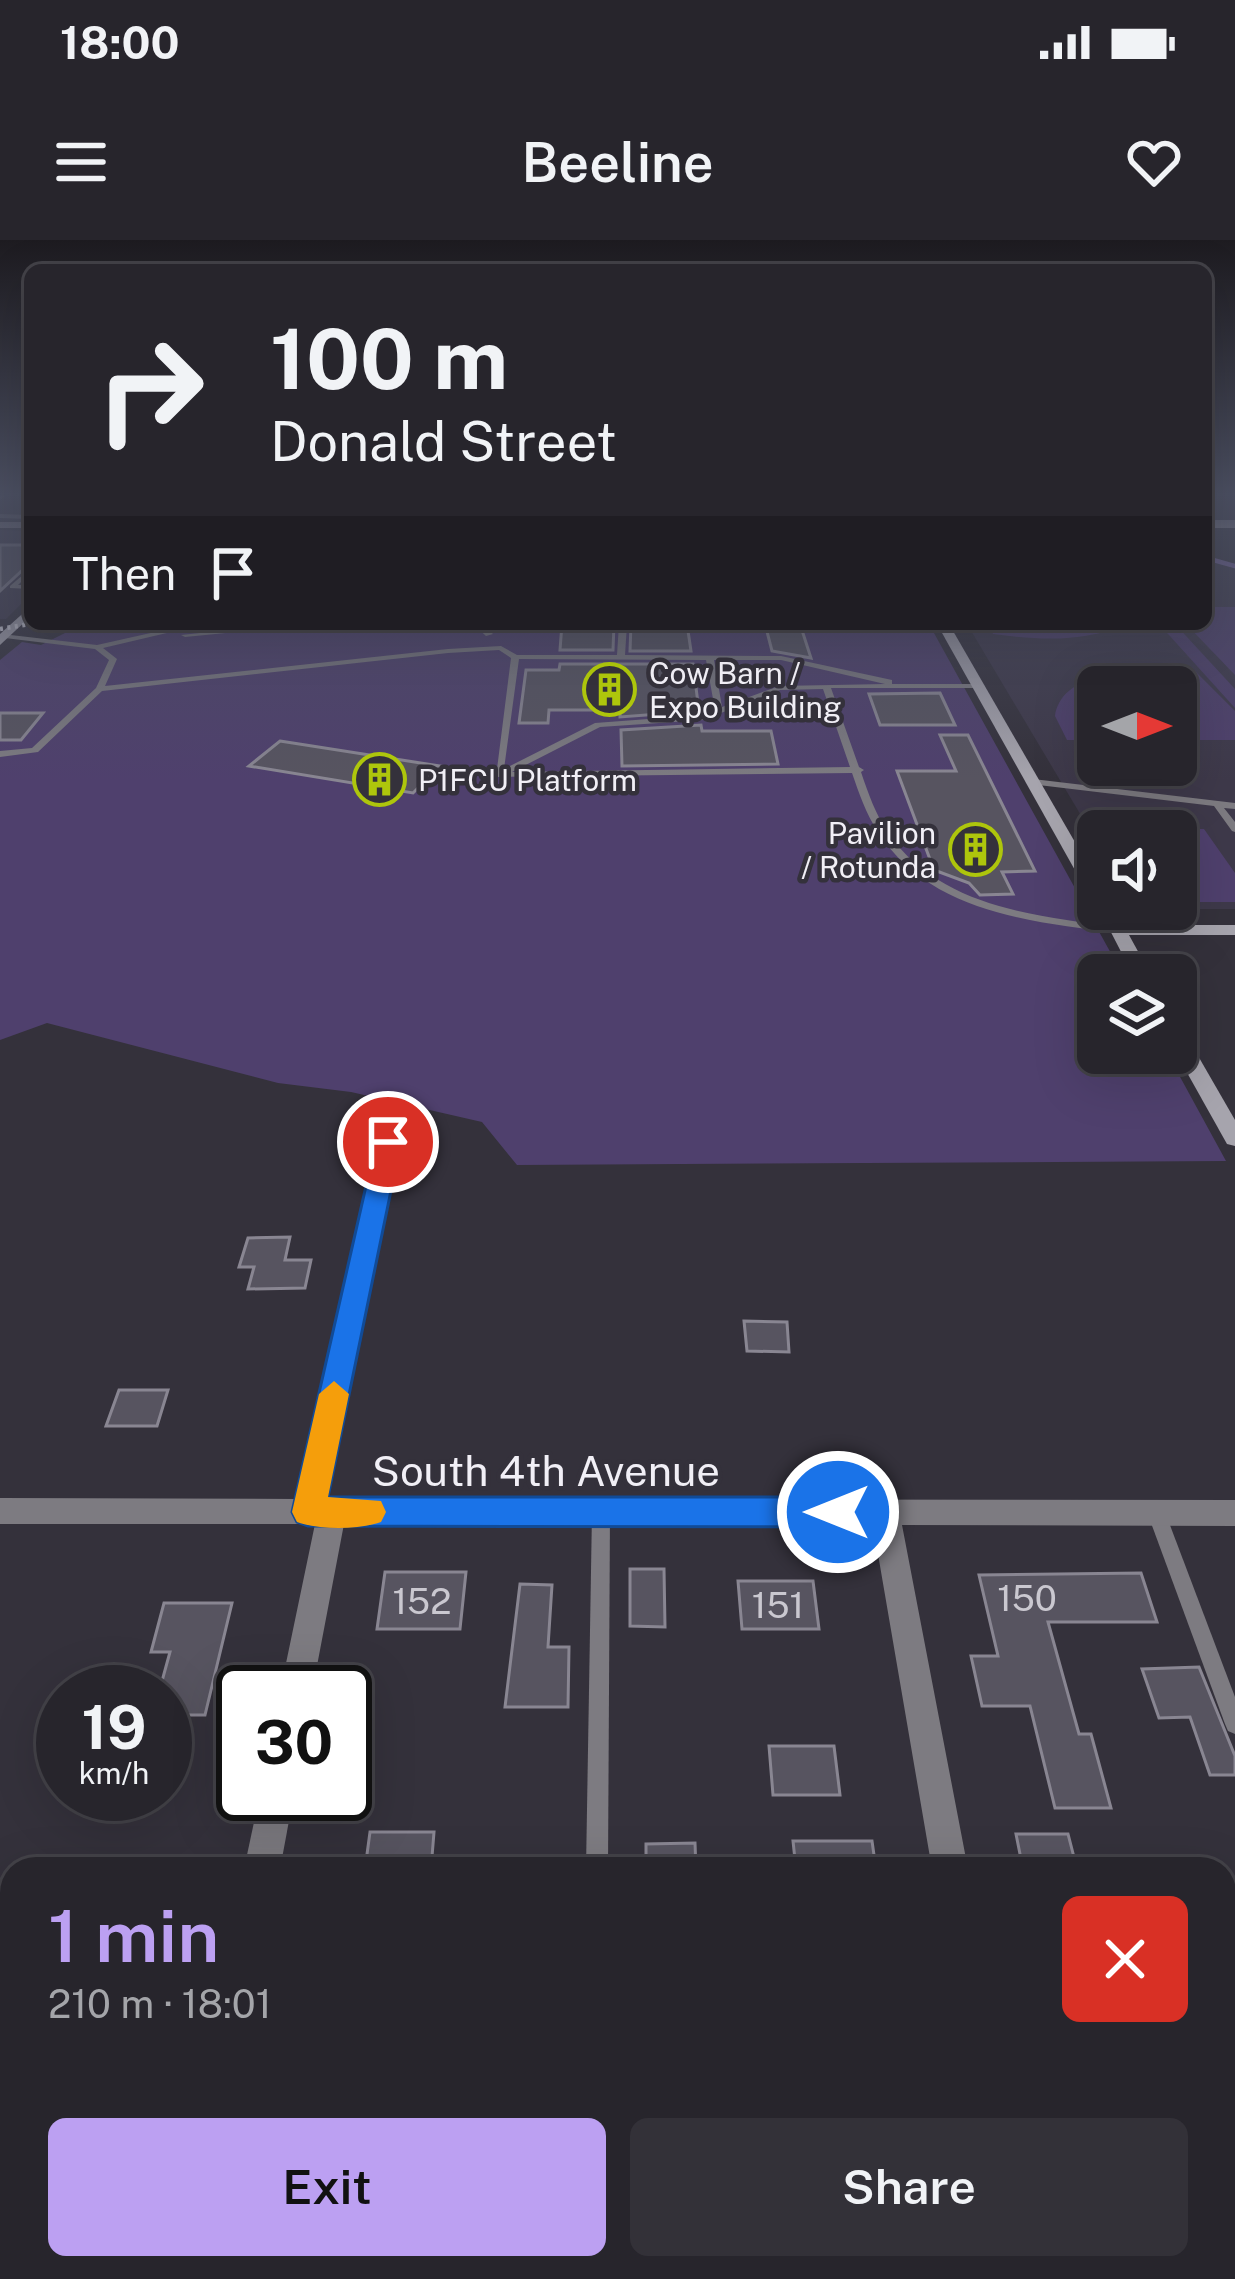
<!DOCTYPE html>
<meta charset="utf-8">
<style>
body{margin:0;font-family:"Public Sans",sans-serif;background:#333138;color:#f1f3f6;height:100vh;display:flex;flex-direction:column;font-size:45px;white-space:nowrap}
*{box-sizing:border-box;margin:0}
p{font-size:39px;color:#a4a5a9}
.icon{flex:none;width:66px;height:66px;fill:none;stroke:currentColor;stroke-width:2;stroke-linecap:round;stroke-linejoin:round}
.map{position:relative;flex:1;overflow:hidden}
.drawer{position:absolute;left:0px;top:1617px;width:1236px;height:423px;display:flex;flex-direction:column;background:#27252c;border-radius:36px 36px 0 0;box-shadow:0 12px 48px #0002,0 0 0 3px #434248}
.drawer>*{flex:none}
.hud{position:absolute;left:24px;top:24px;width:1188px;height:366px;border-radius:18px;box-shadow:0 12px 48px #0002,0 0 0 3px #434248;background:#27252c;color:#f1f3f6;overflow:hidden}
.needle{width:78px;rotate:90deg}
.tools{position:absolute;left:1077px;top:426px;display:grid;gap:24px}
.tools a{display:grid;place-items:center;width:120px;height:120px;border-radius:18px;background:#27252c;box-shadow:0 12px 48px #0002,0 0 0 3px #434248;font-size:60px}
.speed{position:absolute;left:36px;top:1425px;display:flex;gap:24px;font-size:60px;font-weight:700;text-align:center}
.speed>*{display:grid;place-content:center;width:156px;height:156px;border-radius:50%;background:#27252c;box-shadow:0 12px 48px #0002,0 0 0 3px #434248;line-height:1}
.speed small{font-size:30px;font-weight:400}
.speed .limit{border:6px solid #111;border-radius:18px;background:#fff;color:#111}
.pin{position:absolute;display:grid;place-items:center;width:102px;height:102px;color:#fff;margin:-51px;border:6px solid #fff;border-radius:50%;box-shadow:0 3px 12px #0007}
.me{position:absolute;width:132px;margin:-66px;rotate:270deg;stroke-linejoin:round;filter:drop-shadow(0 0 9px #0008)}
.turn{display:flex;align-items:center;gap:42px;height:252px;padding:0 48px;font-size:54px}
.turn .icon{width:156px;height:156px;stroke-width:2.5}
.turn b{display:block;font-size:84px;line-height:102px}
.then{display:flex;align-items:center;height:114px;padding:0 48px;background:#0003;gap:24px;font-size:45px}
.round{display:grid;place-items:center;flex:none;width:126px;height:126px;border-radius:18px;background:#333138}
.headline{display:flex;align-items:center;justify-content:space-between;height:204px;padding:0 48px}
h1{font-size:72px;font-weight:600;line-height:90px;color:#bca0f2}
.action{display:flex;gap:24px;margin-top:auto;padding:24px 48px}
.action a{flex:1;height:138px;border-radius:18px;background:#bca0f2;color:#111;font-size:48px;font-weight:600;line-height:138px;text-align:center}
.action a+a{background:#333138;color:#f1f3f6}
.status{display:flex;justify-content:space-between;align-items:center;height:84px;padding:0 60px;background:#27252c;direction:ltr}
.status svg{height:33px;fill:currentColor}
header{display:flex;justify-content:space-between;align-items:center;height:156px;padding:0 48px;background:#27252c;font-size:54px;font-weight:600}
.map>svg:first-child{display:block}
</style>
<div class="status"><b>18:00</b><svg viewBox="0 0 49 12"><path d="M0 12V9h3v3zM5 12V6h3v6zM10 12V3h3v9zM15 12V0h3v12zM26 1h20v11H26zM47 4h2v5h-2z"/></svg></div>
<header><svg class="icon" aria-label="menu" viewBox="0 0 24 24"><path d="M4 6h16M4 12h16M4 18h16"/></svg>Beeline<svg class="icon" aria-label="heart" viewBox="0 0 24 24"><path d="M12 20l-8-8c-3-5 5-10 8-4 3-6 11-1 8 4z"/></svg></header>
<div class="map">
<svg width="1235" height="2039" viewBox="0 0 1235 2039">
<rect width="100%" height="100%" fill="#34313b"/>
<g fill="#3e394a" fill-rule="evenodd">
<path d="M0,290L30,291V355L6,379H0Z"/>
<path d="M1206,318L1235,326V669H1137H1176V591H1098V604L967,384H1206ZM1098,447H1176V525H1098Z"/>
</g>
<g fill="#4f406d">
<path d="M1206,367H1235V435L1186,384H1206Z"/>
<path d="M87,384H929L1123,735H1098V813H1167L1226,921L517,925L482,882L351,852L278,843L47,783L0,800V420L22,402L41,405L65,393L63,388Z"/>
<path d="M988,384H1125C1085,403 1037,400 993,394Z"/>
<path d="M1159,384H1175L1235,449V468Z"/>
<path d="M1144,431H1195L1235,471V500H1176V447H1098V500H1067L1055,476C1061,437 1112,433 1144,431Z"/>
<path d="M1098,589H1204L1235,633V662H1176V591Z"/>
</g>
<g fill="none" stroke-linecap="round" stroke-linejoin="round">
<path stroke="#8a73b9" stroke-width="4.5" d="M1206,318L1235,326"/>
</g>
<g fill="#575460" stroke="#898692" stroke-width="3">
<path d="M0,305H30V323L0,351Z"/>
<path d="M562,384H614L613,410H560Z"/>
<path d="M631,384H687L691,411H630Z"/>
<path d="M765,384H800L811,418L772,411Z"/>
<path d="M560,424H693L699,471L620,477V470H549L548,483H519L526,430H559Z"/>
<path d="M940,453L955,485H880L869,454Z"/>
<path d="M0,473H43L21,500H0Z"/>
<path d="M701,485L702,491H771L778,524L622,526L621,490Z"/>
<path d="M940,495H968L1035,631L1002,632L1013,654L980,655L969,643L934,630L897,531H956Z"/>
<path d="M280,501L440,526L413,553L249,526Z"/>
<path d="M290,997L285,1020H311L305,1048L248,1049L254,1027H239L248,998Z"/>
<path d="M744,1081L787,1082L789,1112L747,1111Z"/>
<path d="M119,1150H168L157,1186H106Z"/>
<path d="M630,1329H664L665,1387L630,1386Z"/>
<path d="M385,1332H466L460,1389H377Z"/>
<path d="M1141,1333L1157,1382H1048L1079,1494H1091L1111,1568H1055L1030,1466H982L971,1416H998L979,1335Z"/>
<path d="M738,1341H813L819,1389H742Z"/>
<path d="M520,1344L552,1345L548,1407H569L568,1467H505Z"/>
<path d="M164,1363H232L205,1475H165V1452H159L170,1412H151Z"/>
<path d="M1199,1427L1235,1516V1535H1210L1190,1477L1159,1478L1142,1429Z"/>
<path d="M769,1506H834L840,1555H773Z"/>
<path d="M370,1592H434L431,1629H365Z"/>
<path d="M1016,1594H1068L1077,1629H1023Z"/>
<path d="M793,1601H872L876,1629H796Z"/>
<path d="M695,1603L696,1629H646V1604Z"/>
</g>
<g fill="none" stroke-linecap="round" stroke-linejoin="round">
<g fill="#7d7b81" fill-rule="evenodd">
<path d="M0,255H6L0,260Z"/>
<path d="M0,274L30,275V279L0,278Z"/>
<path d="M24,334L27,336L18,345H30V349L10,348V346Z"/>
<path d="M191,384H205L103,408L117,419L105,446L448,409L501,406L517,415H617L619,384H627L625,415L781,416L892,440V444H982V448H831L859,527L864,530L861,532C868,553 876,575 888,593C940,667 1035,676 1117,687L1123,690L1117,693C1031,682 929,672 878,592C866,574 859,553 852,533L496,537L511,418L499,410L448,413L102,451L38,512L0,517V511L32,508L96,448L109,420L95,409L5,398L2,394L97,405ZM519,419L706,420L715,470L702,475L595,483L504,529ZM714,420H781L885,444L779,446L722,467ZM823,449L850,527L512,532L600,487L703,480L780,450Z"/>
<path d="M287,384H317L185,397L181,395Z"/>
<path d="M473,384H481L493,394L486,396Z"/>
<path d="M1033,539L1235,563V569L1224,568L1235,582V592L1232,591L1214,566L1030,544L1028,542Z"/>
<path d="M601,1264L607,1266L610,1272L608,1629H586L592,1272L595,1266Z"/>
<path d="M1156,1264L1162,1266L1165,1272L1235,1457V1494L1228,1491L1225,1484L1147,1272L1150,1266Z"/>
<rect x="579" y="2028" width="28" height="11"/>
</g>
<g fill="#7d7b81" fill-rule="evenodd">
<path d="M389,896L400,903L325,1259L1235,1260V1286L902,1285L968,1629H932L873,1285L344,1284L312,1452H280L315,1284H0V1258L297,1259L378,903Z"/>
<path d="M260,1554H294L280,1629H244Z"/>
<path d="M162,2028H206L204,2039H160Z"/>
<path d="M999,2028H1043L1045,2039H1001Z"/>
</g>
<g fill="#a6a4ad" fill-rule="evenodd">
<rect x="0" y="282" width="30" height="6"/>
<path d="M30,367V377L0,405V394Z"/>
<path d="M937,384H949L1098,642V662L1090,657Z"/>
<path d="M1098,667L1114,669L1123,685H1235V695H1129L1151,735H1133Z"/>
<path d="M1176,789L1186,795L1235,880V906L1227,904L1176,813Z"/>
</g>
<rect fill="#c7c4cf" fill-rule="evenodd" x="1206" y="280" width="29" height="8"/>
<path stroke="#d4d2da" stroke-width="4.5" stroke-dasharray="3 4.5" stroke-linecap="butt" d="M0,389L30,384"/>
</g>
<linearGradient id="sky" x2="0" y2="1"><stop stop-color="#1d1b20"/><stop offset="0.47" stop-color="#4a4e60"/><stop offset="1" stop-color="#4a4e60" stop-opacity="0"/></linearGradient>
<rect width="1235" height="540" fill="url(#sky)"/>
<path fill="#1a73e8" stroke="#114b97" stroke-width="3" d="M388,894L401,902L328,1257H838L850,1262L854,1272L850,1282L838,1287L308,1286L297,1282L292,1272L376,902Z"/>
<path fill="#f59e0b" d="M334,1141L349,1154L328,1257L381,1261L386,1272L381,1282C358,1290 319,1290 297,1282L292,1272L319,1154Z"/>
<defs>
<symbol id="building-ring" viewBox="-11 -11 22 22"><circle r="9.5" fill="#34313b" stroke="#aec60c" stroke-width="1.5"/><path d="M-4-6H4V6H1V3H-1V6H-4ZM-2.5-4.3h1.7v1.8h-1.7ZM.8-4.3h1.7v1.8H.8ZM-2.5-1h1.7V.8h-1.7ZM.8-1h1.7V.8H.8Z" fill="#aec60c"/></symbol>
</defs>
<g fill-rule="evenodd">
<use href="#building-ring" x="580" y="420" width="59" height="59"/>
<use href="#building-ring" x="350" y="510" width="59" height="59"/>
<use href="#building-ring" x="946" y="580" width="59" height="59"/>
</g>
<g text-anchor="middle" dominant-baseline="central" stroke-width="9" stroke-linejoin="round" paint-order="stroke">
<g font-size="30" fill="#f1eff6" stroke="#34313b" text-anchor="start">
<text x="649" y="433">Cow Barn /<tspan x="649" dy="34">Expo Building</tspan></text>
<text x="418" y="540">P1FCU Platform</text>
<text x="936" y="593" text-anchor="end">Pavilion<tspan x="936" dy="34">/ Rotunda</tspan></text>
</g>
<g font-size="36" fill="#cac8d0">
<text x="1027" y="1358">150</text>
<text x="422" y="1361">152</text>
<text x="778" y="1365">151</text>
</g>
<g font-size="42" fill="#f1eff6" stroke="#34313b">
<text x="546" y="1230">South 4th Avenue</text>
</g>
</g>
</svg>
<div class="tools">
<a><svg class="needle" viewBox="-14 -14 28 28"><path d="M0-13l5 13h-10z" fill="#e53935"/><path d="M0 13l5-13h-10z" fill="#a4a5a9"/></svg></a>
<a><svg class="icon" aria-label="sound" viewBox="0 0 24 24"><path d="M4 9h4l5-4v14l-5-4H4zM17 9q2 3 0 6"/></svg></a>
<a><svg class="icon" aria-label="layers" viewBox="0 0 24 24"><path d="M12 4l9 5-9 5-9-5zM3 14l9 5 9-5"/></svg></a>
</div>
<div class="speed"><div>19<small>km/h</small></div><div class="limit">30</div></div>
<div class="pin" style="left:388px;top:902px;background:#d93025"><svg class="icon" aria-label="arrive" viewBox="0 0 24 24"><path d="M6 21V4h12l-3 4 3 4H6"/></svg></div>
<svg class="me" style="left:838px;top:1272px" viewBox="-20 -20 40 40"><circle r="17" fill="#1a73e8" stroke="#fff" stroke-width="3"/><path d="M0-11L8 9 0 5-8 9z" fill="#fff"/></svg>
<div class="hud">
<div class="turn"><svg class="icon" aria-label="right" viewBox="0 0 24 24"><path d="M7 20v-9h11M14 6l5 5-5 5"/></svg><div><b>100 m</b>Donald Street</div></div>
<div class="then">Then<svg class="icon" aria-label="arrive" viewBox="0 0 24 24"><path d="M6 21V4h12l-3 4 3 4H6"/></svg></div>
</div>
<section class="drawer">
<div class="headline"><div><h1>1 min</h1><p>210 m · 18:01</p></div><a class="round" style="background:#d93025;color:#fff"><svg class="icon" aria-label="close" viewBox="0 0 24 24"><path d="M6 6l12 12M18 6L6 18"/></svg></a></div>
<div class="action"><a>Exit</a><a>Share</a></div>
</section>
</div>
